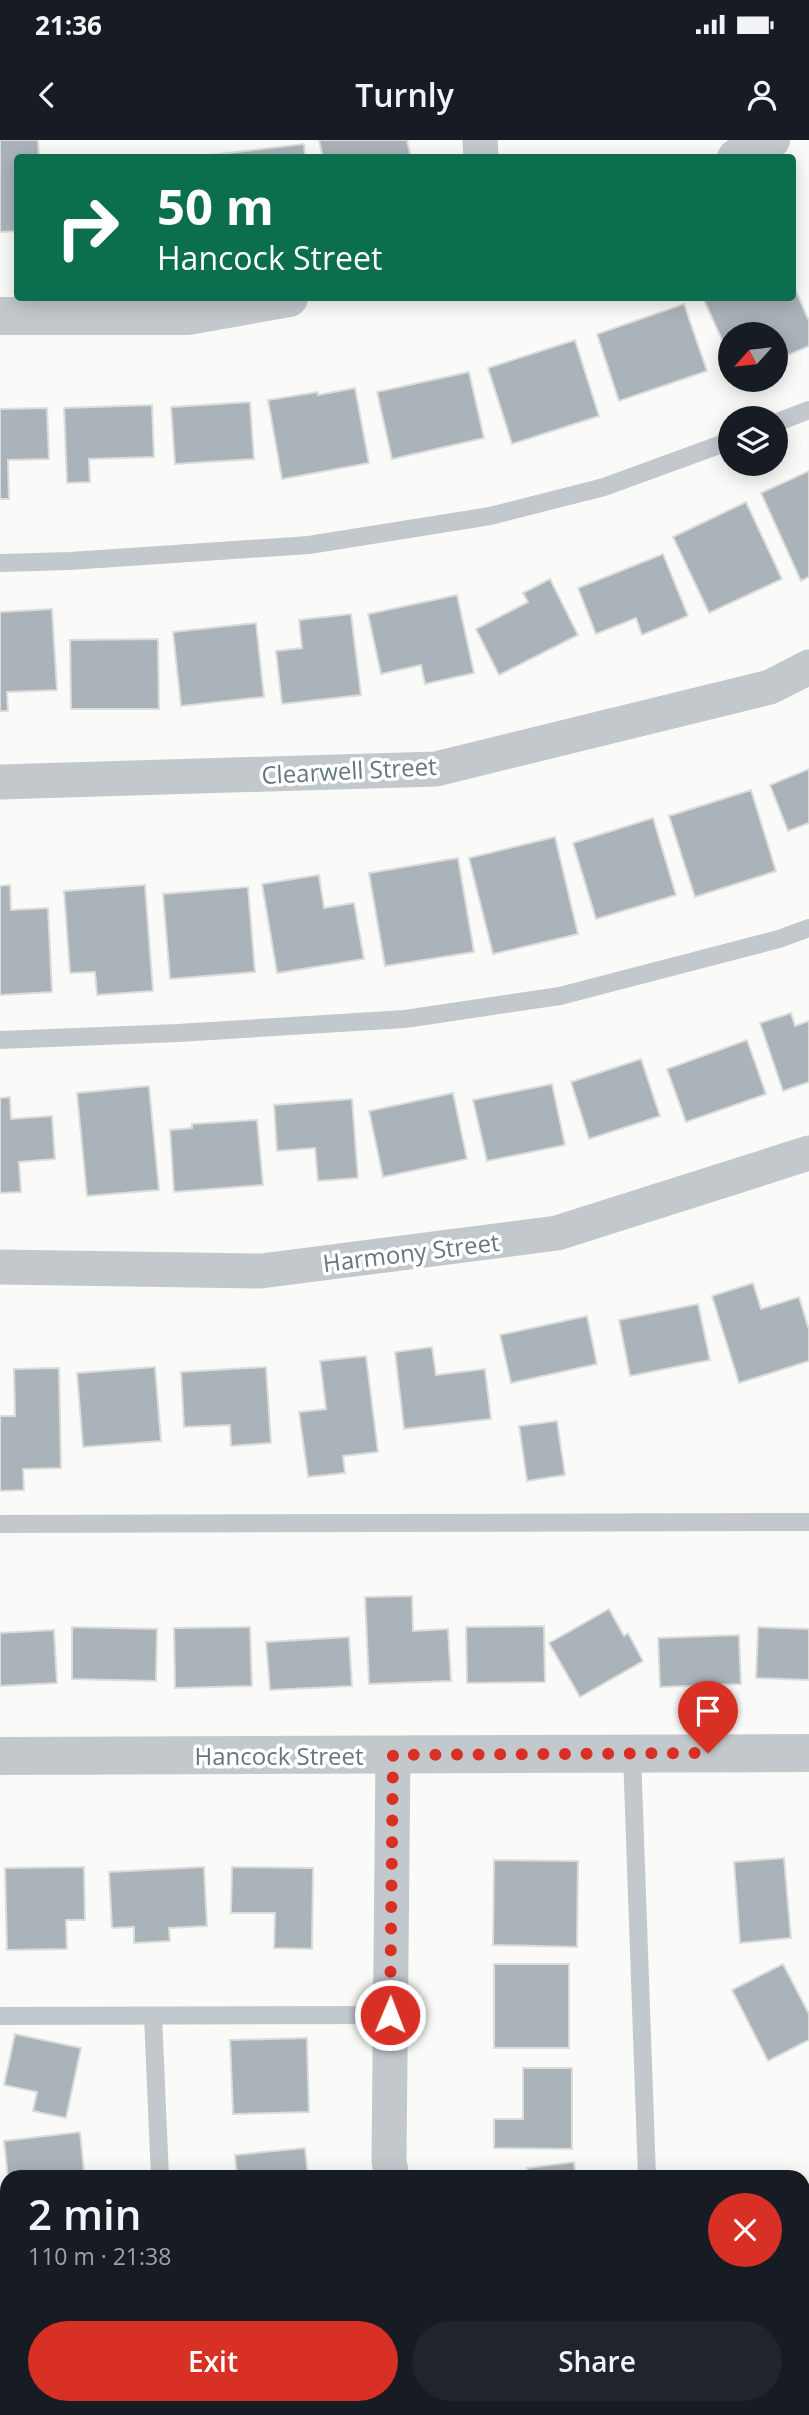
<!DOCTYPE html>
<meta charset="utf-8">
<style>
body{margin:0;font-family:"Open Sans",sans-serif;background:#20242c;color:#f1f3f6;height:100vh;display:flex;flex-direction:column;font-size:26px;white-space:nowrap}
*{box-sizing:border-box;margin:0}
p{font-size:23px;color:#9ea1a6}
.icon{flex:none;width:38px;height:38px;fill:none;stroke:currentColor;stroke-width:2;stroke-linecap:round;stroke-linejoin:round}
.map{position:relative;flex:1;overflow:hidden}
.drawer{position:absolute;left:0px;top:2030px;width:810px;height:245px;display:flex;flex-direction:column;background:#171b24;border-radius:21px 21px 0 0;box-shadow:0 4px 18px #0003}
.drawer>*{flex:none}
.top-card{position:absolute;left:14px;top:14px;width:782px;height:147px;border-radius:7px;box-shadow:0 4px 18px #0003;background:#0b6e4f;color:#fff;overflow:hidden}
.needle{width:46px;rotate:243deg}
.buttons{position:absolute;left:718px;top:182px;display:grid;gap:14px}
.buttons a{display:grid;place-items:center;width:70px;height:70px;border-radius:50%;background:#171b24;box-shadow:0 4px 18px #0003;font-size:35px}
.pin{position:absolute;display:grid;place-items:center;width:60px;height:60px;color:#fff;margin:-72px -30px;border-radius:50% 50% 50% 0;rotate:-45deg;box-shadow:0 0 7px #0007}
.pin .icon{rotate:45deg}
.me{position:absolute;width:77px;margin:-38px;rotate:1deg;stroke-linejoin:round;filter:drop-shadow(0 0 5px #0008)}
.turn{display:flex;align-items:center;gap:24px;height:147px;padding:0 28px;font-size:32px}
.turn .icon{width:91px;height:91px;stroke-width:2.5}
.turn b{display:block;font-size:49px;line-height:60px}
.round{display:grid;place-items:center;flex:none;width:74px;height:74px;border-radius:37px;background:#20242c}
.overview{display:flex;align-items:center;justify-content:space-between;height:119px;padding:0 28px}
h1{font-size:42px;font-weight:600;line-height:52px}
.button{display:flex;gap:14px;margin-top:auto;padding:14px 28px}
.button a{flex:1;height:80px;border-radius:42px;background:#d93025;color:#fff;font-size:28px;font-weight:600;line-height:80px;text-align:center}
.button a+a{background:#20242c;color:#f1f3f6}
.status{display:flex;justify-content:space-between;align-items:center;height:49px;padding:0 35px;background:#171b24;direction:ltr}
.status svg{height:19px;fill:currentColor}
header{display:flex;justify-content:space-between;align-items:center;height:91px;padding:0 28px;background:#171b24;font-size:32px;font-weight:600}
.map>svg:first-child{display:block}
</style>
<div class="status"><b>21:36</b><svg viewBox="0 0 49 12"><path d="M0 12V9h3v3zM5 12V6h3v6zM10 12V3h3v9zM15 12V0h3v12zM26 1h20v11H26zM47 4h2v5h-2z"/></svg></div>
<header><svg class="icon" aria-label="back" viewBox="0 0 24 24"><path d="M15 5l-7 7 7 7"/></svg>Turnly<svg class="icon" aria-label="person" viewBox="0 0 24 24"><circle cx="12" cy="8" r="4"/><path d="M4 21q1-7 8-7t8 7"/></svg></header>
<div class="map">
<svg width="809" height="2275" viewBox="0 0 809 2275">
<rect width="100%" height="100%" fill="#fafaf8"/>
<g fill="#aab3b9" stroke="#dcdcda" stroke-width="2">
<path d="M0,0H38L39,18H18V91L0,92Z"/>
<path d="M319,0H407L411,18H323Z"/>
<path d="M304,4L305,18H211V15Z"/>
<path d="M793,144L809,181V206L775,221V194H730V217L703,158H745L747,160L753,158H793Z"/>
<path d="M684,164L707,231L619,261L597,194Z"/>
<path d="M575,200L599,276L512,304L488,228Z"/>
<path d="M469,232L484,298L392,319L377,252Z"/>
<path d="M355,248L369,323L282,339L268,260L318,252V255Z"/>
<path d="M250,262L254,319L175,324L171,267Z"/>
<path d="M152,265L154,317L89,319L90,342L67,343L64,268Z"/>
<path d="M47,268L49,319L8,320L9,359H0V269Z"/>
<path d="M809,331V437L801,441L761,353Z"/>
<path d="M746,362L782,439L709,473L673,397Z"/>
<path d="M663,414L688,476L642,495L636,478L596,494L578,448Z"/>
<path d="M550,439L578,495L499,535L476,489L528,462L523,453Z"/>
<path d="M457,455L474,533L425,544L421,525L381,534L368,474Z"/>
<path d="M52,469L57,550L7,552L8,571H0V472Z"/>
<path d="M351,474L361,555L282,564L276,511L302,508L299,480Z"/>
<path d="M256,483L264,557L181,566L173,492Z"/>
<path d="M158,499L159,569H71L70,500Z"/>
<path d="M809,629V683L788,691L770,645Z"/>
<path d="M751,650L776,731L695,757L669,676Z"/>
<path d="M653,678L676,755L596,779L573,703Z"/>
<path d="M555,697L578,794L493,814L469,718Z"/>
<path d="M458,718L474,812L385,826L369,733Z"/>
<path d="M319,735L324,768L354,763L364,819L277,833L262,744Z"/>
<path d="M10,745L11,770L48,768L52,852L0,855V746Z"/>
<path d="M145,745L153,851L97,855L95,832L70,833L64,751Z"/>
<path d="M248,747L255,832L170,839L163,754Z"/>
<path d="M791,873L795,886L809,881V942L783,951L760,883Z"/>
<path d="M747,900L766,954L686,982L667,929Z"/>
<path d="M641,919L660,976L589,999L571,942Z"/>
<path d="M552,944L565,1005L487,1021L473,960Z"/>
<path d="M149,946L159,1050L87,1056L77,953Z"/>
<path d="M453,953L467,1019L383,1037L369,971Z"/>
<path d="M10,957L11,979L52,976L55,1019L19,1022L21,1052L0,1053V958Z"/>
<path d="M352,959L358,1038L318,1041L315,1008L277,1011L274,965Z"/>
<path d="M257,980L263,1045L174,1052L170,990L192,988V984Z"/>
<path d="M753,1143L761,1169L799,1157L809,1190V1221L739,1243L712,1156Z"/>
<path d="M698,1164L710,1220L630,1236L619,1180Z"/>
<path d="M587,1176L597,1224L511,1243L500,1195Z"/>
<path d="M432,1207L436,1235L485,1229L491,1279L404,1289L395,1212Z"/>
<path d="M366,1216L378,1312L343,1316L345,1333L308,1337L299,1272L326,1269L320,1221Z"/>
<path d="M155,1227L161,1301L83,1307L77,1233Z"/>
<path d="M266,1227L271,1303L231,1306L230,1285L184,1287L181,1232Z"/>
<path d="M59,1228L61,1328L23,1329L24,1350L0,1351V1276H15L14,1229Z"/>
<path d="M557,1281L565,1335L527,1341L519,1286Z"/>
<path d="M412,1456L413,1491L448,1489L451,1541L369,1544L365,1457Z"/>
<path d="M609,1469L624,1496L628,1493L643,1521L580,1557L549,1503Z"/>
<path d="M544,1486L545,1542L467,1543L466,1487Z"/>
<path d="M72,1487L157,1489L156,1541L72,1539Z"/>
<path d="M250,1487L252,1546L175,1548L174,1488Z"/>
<path d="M758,1487L809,1489V1540L756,1538Z"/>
<path d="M54,1490L57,1543L0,1546V1493Z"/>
<path d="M739,1495L741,1544L660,1547L658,1498Z"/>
<path d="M349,1497L352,1546L270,1550L266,1502Z"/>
<path d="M784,1718L791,1798L740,1803L734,1722Z"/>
<path d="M494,1720L578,1721L577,1807L493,1805Z"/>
<path d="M84,1727L85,1780H66L67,1809L7,1810L5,1728Z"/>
<path d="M204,1727L207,1786L169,1788L170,1801L134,1803V1787L112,1788L109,1732Z"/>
<path d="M232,1727L313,1728L312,1809L274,1808L275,1773H231Z"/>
<rect x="494" y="1824" width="75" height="84"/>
<path d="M783,1824L809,1874V1900L768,1921L732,1850Z"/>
<path d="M15,1894L81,1908L66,1978L33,1971L37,1952L4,1945Z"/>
<path d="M307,1898L309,1972L233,1974L230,1900Z"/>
<path d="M523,1928H572V2009L494,2008V1979H523Z"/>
<path d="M80,1992L84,2032L52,2035V2037H8L4,2001Z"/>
<path d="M305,2008L308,2037H237L235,2015Z"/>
<path d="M574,2022L576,2037H528L527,2028Z"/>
<path d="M803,2238L809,2249V2275H732L729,2268H803Z"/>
<path d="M259,2268H356L358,2274L262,2275Z"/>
<path d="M533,2268H601L603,2275H535Z"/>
</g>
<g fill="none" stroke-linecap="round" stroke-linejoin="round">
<g stroke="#c3c8cc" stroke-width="18">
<path d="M775,283L809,270"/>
<path d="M0,423L70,421L309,405L490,376L604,347L730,301"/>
<path d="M0,900L178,893L405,879L560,856L779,799L809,788"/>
<path d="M0,1384L809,1382"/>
<path d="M632,1614L647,2037"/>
<path d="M0,1876L390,1875"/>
<path d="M153,1876L160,2037"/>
<path d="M803,2114L809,2111"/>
<path d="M191,2268L194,2275"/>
<path d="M699,2268L702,2275"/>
</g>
<g stroke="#c3c8cc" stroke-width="35">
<path d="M480,0L481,18"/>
<path d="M0,642L436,629L770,547L809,527"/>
<path d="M0,1127L261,1131L557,1093L809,1013"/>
<path d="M392,2037L389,2021L393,1615"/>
<path d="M434,2268L435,2275"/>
</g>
<g stroke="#c3c8cc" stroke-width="38">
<path d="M736,18L771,0"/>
<path d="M0,176H188L289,158"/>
<path d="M0,1616L809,1613"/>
</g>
</g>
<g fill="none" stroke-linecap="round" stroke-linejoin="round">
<path stroke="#d93025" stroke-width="12" stroke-dasharray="0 21.6" d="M390,1875L393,1615L708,1613"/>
</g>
<g text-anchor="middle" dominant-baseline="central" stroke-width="7" stroke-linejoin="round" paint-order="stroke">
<g font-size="24" fill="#657683" stroke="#fff">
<text transform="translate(349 630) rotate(-3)">Clearwell Street</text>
<text transform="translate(411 1112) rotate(-7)">Harmony Street</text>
<text x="279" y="1615">Hancock Street</text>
</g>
</g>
</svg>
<div class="buttons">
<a><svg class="needle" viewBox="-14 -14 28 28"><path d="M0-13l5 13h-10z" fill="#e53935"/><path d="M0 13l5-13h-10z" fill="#9ea1a6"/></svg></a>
<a><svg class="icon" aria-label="layers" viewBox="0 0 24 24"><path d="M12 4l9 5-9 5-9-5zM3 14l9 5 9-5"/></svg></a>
</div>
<div class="pin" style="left:708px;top:1613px;background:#d93025"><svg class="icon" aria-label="arrive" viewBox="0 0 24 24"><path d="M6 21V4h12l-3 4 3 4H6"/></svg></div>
<svg class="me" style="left:390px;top:1875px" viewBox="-20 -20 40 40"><circle r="17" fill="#d93025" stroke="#fff" stroke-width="3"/><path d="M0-11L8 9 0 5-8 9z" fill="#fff"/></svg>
<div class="top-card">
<div class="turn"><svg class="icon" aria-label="right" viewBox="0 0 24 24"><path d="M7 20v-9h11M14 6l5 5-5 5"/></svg><div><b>50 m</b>Hancock Street</div></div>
</div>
<section class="drawer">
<div class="overview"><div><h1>2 min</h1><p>110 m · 21:38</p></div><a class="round" style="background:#d93025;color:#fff"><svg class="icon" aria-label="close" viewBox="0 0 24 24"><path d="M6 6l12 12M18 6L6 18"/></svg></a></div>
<div class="button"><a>Exit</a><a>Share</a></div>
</section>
</div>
